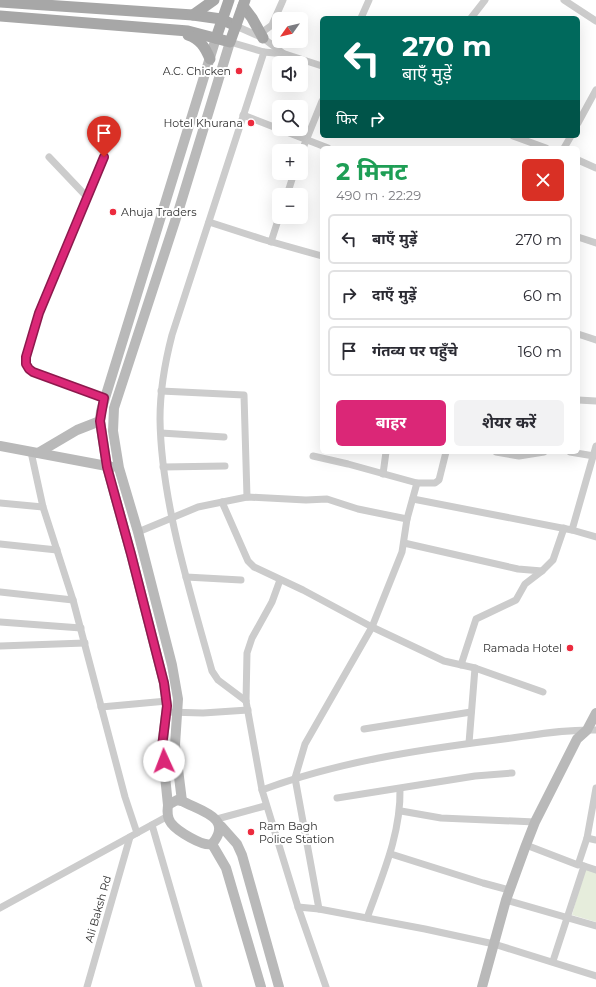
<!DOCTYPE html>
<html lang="hi">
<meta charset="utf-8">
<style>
body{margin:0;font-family:Montserrat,"Noto Sans Devanagari",sans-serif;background:#f2f2f3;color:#2b2b33;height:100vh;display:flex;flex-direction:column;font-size:15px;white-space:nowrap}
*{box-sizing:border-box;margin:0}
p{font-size:13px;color:#7c7c81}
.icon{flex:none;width:22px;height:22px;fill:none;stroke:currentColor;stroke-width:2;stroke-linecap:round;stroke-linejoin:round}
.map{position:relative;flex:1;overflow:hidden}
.panel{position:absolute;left:320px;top:146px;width:260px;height:308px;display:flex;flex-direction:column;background:#fff;border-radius:6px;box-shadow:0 4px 16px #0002}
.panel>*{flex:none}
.guide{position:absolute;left:320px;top:16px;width:260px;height:122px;border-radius:6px;box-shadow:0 4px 16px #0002;background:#00695c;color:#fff;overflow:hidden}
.needle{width:26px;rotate:236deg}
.tools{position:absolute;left:272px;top:12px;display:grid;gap:8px}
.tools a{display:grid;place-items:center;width:36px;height:36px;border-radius:6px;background:#fff;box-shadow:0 4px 16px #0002;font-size:20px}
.pin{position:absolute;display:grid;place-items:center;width:34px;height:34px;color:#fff;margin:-41px -17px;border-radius:50% 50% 50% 0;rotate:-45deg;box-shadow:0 0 4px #0007}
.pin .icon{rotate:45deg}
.me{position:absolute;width:44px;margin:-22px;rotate:358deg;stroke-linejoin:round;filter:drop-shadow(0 0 3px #0008)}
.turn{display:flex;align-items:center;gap:14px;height:84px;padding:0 16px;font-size:18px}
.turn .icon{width:52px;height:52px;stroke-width:2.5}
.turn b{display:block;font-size:28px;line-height:34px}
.then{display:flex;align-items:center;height:38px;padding:0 16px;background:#0003;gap:8px;font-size:15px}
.round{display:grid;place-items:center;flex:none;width:42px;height:42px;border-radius:6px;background:#f2f2f3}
.headline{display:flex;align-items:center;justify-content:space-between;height:68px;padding:0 16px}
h1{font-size:24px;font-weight:700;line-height:30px;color:#1e9e55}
.primary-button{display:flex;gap:8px;margin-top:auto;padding:8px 16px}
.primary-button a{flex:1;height:46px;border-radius:6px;background:#db2777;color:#fff;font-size:16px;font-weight:700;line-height:46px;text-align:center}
.primary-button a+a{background:#f2f2f3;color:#2b2b33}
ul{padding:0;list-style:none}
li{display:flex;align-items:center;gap:12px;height:50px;margin:0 8px 6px;padding:0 8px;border:2px solid #e1e1e2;border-radius:6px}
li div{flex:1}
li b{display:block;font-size:15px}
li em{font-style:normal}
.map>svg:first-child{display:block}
</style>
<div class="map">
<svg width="596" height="987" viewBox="0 0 596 987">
<rect width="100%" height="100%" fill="#fff"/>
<path fill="#e6eddc" d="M585,868L596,871V922L572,915Z"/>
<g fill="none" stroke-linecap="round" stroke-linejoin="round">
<g stroke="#ccc" stroke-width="7">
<path d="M564,0L596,21"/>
<path d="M361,18L369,0"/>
<path d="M471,18L485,0"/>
<path d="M236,26L263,38L284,54"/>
<path d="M261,33L272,25L283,0"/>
<path d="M230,42L264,52L285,54L322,66"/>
<path d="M243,115L328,148"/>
<path d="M578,123L596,90"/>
<path d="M513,136L546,148"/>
<path d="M564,148L571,136"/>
<path d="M301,153L322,101"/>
<path d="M49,157L87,197"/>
<path d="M578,160L596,168"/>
<path d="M287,195L294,173"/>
<path d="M209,222L265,240L322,256"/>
<path d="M578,237L596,243"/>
<path d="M271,242L279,217"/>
<path d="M578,334L596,340"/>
<path d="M161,391L244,395L247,497"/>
<path d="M103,398L33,372C27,368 26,364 26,357L43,301L104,157"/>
<path d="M578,400L596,401"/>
<path d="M161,433L224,437"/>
<path d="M31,452L43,507L73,600L125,797L137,833"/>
<path d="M496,452L519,456L544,452"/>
<path d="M570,452L594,456"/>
<path d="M313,456L348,464L417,483H435L439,480L446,452"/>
<path d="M163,467L225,466"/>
<path d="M383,474L386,452"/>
<path d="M417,483L407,519L402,552L372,627L305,744L295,778L319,909L425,929L494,944L596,976"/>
<path d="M413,499L572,530L596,537"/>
<path d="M222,502L248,561L254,567L303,590L372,627L444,661L475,668L543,692"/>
<path d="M0,503L43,507"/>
<path d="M572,530L596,446"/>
<path d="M138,532L198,507L247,497L306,500L327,499L358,509L407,519"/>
<path d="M404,543L518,569L542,571L553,560L564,528"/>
<path d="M0,544L57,550"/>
<path d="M186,577L241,580"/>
<path d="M0,592L73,600"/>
<path d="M0,622L81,628"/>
<path d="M0,646L85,643"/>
<path d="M461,665L476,619L516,600L525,584L542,571"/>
<path d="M246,701L218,680L212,671C190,592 161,500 160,419C160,390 165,362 172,335L264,52"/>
<path d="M101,707L167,701"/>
<path d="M167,712L203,713L248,710"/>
<path d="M364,729L471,712"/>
<path d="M469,743L475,668"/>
<path d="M262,790L246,701L247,653L252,638L272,602L280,580"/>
<path d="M337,798L475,776L512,773"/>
<path d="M401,811L441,818L535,822"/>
<path d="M217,819L265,806"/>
<path d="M152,825L199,987"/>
<path d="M587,838L596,788"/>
<path d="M526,845L578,865L587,838L596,840"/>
<path d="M391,854L483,883L509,890"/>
<path d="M581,865L596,870"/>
<path d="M506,900L596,926"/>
<path d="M298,907L319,909"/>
<path d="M0,908L168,816"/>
<path d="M367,918C382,876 401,834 400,789"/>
<path d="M553,961L584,866"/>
<path d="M87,987L130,837"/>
<path d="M326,987L298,907L262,790C337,762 417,750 496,740C529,736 563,729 596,730"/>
</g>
<g stroke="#b9b9b9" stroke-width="10">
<path d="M0,446L112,467"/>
<path d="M38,453L77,430L100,421"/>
<path d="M177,800L182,801C201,811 234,818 212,844C203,847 177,831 171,823C167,818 167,812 168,805Z"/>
<path d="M182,801L175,745L178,699L172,665L138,532L119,468L113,431L114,408L179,209L230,42"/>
<path d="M168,805L162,747L167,706L164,683L131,554L107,467L100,421L101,411L216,38"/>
<path d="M221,826L237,844L242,855L279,987"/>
<path d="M212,844L226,868L261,987"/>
<path d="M482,987L506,900L526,845L535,822L577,739L587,730L596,713"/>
</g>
<g stroke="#a7a7a7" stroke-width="11">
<path d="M0,2L193,15L221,19L236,26"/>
<path d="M243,6L252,18L263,38"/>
<path d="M193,15L214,0"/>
<path d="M0,16L188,31L230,42L245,0"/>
<path d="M188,35C200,39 205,47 210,59"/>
<path d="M216,38L229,0"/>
</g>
</g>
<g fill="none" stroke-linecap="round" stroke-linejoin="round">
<defs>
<path id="route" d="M104,157L39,313L26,357V364L29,369L33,372L104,398L100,421L107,467L131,554L164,683L167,706L162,747L164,761"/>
</defs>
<use href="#route" stroke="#8e194d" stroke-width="10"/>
<use href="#route" stroke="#db2777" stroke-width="7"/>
</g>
<g fill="#ec2b3e" stroke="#fff" stroke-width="1.5">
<circle cx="239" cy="71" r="4"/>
<circle cx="251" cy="123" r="4"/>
<circle cx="113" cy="212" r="4"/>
<circle cx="570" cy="648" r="4"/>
<circle cx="251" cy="832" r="4"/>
</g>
<g text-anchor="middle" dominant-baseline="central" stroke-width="4" stroke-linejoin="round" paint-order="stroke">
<g font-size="11" fill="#2f2f2f" stroke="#fff" text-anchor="end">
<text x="231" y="71">A.C. Chicken</text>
<text x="243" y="123">Hotel Khurana</text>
<text x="121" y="212" text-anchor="start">Ahuja Traders</text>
<text x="562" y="648">Ramada Hotel</text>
<text x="259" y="826" text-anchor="start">Ram Bagh<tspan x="259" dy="13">Police Station</tspan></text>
</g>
<g font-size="11" fill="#2f2f2f" stroke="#fff">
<text transform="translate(98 909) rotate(-74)">Ali Baksh Rd</text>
</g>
</g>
</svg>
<div class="tools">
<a><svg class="needle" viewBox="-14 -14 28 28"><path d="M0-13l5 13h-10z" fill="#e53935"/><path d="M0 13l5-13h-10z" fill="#7c7c81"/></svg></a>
<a><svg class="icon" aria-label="sound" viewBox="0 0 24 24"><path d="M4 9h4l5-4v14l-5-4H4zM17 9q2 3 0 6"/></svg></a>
<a><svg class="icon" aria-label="search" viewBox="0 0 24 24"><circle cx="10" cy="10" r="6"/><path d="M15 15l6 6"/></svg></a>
<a>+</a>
<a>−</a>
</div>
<div class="pin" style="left:104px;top:157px;background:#d93025"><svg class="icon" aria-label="arrive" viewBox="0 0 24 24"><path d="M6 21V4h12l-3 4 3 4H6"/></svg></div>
<svg class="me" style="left:164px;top:761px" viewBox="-20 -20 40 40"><circle r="19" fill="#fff"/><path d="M0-13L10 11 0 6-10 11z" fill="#db2777"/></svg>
<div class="guide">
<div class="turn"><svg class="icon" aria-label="left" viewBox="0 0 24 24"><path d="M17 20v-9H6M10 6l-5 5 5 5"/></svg><div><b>270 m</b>बाएँ मुड़ें</div></div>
<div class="then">फिर<svg class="icon" aria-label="right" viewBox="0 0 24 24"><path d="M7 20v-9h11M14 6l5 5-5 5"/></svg></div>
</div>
<section class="panel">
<div class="headline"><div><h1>2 मिनट</h1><p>490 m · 22:29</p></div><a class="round" style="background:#d93025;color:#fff"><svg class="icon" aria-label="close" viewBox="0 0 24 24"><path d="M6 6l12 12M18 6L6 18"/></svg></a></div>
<ul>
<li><svg class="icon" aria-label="left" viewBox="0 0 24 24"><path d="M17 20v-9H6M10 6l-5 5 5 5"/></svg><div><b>बाएँ मुड़ें</b></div><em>270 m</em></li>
<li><svg class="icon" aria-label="right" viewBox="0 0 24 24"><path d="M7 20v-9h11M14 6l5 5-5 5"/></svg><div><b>दाएँ मुड़ें</b></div><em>60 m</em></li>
<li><svg class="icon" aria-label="arrive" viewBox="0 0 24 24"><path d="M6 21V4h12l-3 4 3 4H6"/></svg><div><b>गंतव्य पर पहुँचे</b></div><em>160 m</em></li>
</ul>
<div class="primary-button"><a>बाहर</a><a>शेयर करें</a></div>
</section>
</div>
